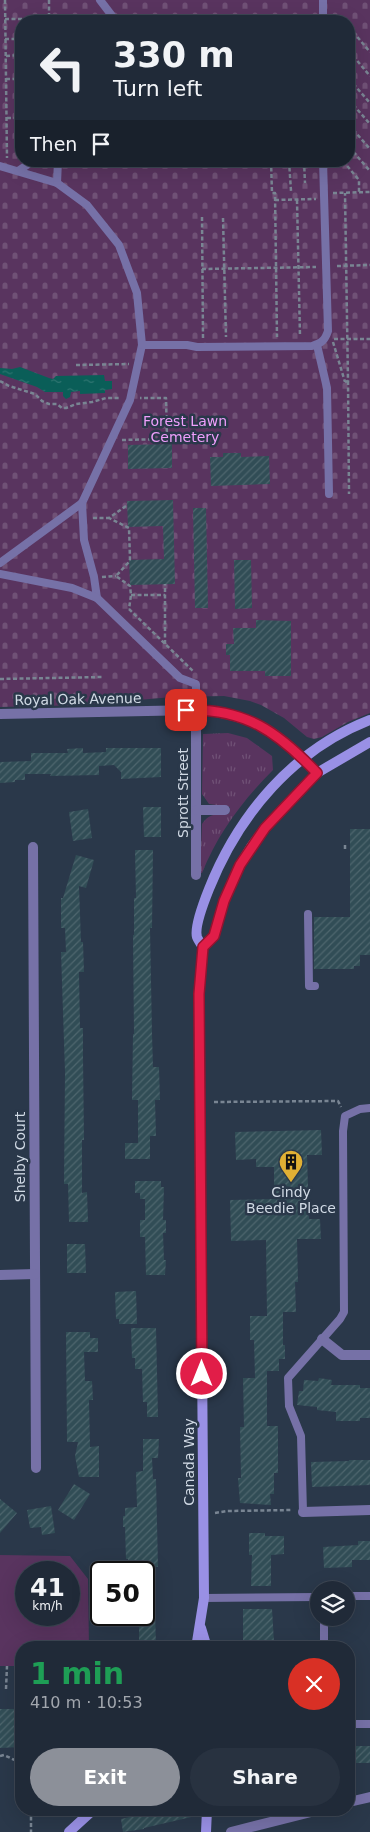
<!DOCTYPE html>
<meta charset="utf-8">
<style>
body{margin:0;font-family:"DejaVu Sans",sans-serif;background:#283240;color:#f1f3f6;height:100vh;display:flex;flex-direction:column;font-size:19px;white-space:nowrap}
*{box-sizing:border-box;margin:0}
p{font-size:16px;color:#a2a7ae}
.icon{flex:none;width:28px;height:28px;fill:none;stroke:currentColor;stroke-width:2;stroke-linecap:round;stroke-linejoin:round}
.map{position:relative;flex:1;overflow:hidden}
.drawer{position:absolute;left:15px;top:1641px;width:340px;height:175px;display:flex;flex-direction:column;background:#202a38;border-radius:20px;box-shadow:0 5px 20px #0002,0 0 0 1px #3d4653}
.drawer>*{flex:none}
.guide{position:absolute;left:15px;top:15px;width:340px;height:152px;border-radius:20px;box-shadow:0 5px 20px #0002,0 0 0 1px #3d4653;background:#202a38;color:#f1f3f6;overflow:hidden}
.buttons{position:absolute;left:310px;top:1581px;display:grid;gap:10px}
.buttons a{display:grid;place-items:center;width:45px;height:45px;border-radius:50%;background:#202a38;box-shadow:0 5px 20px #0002,0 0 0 1px #3d4653;font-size:25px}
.speed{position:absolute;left:15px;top:1561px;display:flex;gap:10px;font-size:25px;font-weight:700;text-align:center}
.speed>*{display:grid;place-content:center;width:65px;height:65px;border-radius:50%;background:#202a38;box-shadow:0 5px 20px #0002,0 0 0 1px #3d4653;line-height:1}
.speed small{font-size:12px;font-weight:400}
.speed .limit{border:2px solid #111;border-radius:8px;background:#fff;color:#111}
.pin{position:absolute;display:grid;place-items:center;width:42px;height:42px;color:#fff;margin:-21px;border-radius:10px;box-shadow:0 2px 8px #0006}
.me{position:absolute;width:55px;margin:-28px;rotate:0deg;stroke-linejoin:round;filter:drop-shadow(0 0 4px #0008)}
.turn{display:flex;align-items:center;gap:18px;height:105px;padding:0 15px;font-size:22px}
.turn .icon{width:65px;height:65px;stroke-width:2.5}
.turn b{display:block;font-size:35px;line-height:42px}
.then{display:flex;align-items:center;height:48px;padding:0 15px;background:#0003;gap:10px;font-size:19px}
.round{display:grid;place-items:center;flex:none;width:52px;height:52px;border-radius:26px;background:#283240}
.summary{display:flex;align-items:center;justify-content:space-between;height:85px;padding:0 15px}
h1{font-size:30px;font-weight:600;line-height:38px;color:#1e9e55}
.action{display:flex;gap:10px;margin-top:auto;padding:10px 15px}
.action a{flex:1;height:58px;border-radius:30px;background:#8c9099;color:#fff;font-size:20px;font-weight:600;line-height:58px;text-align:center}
.action a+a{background:#283240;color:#f1f3f6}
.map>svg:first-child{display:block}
</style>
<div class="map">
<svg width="370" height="1832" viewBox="0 0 370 1832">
<defs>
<pattern id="grass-tufts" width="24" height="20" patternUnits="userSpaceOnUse" patternTransform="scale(1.25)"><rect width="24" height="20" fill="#59345f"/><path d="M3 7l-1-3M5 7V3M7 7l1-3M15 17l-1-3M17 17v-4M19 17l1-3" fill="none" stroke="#705176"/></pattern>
<pattern id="cemetery-stones" width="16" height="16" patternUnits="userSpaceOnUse" patternTransform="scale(1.25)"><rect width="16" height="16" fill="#59345f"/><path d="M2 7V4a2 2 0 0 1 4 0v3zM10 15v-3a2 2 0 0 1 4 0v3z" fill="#705176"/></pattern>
<pattern id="water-ripples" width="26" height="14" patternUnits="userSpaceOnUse" patternTransform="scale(1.25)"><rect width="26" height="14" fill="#0a5e58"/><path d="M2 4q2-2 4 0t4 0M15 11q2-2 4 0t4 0" fill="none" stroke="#2d7470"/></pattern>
<pattern id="building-hatch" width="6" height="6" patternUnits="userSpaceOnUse" patternTransform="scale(1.25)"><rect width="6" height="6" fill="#314d56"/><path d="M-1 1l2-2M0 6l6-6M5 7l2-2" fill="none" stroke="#4e666e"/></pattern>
</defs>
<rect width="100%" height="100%" fill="#2a384a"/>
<path fill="url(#grass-tufts)" d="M228,733L247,738L272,756L273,770C243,800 218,833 202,873H200L202,824C209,813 217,814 229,814L230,807L209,804L202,794L203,734Z"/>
<path fill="url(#cemetery-stones)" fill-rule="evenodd" d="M0,0H370V713L348,722L322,737L314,739L307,737L284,718L261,705L250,701L224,696L172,697L82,705L0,707ZM21,21H349V161H21Z"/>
<path fill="#59345f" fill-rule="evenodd" d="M0,1555L70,1556L88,1579L89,1647L21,1648V1666H0ZM26,1572H69V1615H26Z"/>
<path fill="url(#water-ripples)" d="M20,367L49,378L53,379L56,376L104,375L105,381H112V389L105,390V393L80,394V391L71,392L70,397L66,399L63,396V392H45L37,387L0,374V368L12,369Z"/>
<g fill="url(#building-hatch)">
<path d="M172,444V468L128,469V445Z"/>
<path d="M223,453H241V457L269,456L270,484L211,486L210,457H223Z"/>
<path d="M173,500L175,584L130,585L129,560L164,559L163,526L128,527L127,501Z"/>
<path d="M193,508H206L208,608H195Z"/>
<path d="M234,560H251L252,608L235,609Z"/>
<path d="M256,620L291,621V676H265V671H230V655H226V644H234L233,628H256Z"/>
<path d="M83,748V753L106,752V748H161V777L121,779V772L114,765L99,766V775L50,776L51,774H25V780H15V782L0,783V762L31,761V753H68L67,749Z"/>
<path d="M143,807H161V837H144Z"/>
<path d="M88,809L92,838L73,841L69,812Z"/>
<path d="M350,829H370V955H360V966H354V969H314V917H350Z"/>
<path d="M135,850H153L152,928H150L152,1034L153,1067H159L160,1100H155L156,1136H150V1159H125V1143H138V1100H132L133,1034H134L133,935H134V898H136Z"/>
<path d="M76,855L94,860L86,888L79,886L81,942H83L84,972H79L80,1028H83V1057L84,1140H82V1193L87,1192L88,1222H69L68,1184H64L65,1072L61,952H66L65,928H61V898H63Z"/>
<path d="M321,1130L322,1155H307L309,1219H320L321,1239H297L298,1282H295L296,1312H283V1345H285V1359H279V1371H267V1426H278V1473H274V1494H270L271,1505L240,1503L238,1478H241L240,1427H244L243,1378H255L254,1340H250V1316H267L266,1240L231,1241L230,1200L274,1199V1167H256V1159L236,1160L235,1132Z"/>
<path d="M135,1181H161V1187H164L163,1220H166V1233H163L164,1260H166L165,1275H146L145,1237H140V1220H145V1199H140V1193H135Z"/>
<path d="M67,1244H85L86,1273H67Z"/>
<path d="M136,1291L137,1324H119V1319H116L115,1292Z"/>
<path d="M131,1328H156L158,1417H147V1402H143L142,1369H135V1358H132Z"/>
<path d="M66,1332H90V1338H98V1352H84L85,1381H92L93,1400H89L90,1447L99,1446V1477H79L75,1456L78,1442H67Z"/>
<path d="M319,1378L332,1380L331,1385H360V1388H370V1418H360V1421H336V1412L317,1410V1407L297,1405L299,1391H303L304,1380L318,1381Z"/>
<path d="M143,1439H159L158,1458H152L153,1479H156L158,1567H154L156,1648H139V1615H144V1568H128V1559H126L125,1527H123V1516H125V1508L137,1507L136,1472L143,1471Z"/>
<path d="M349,1460H370V1485L312,1487L311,1462L349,1461Z"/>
<path d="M74,1484L90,1494L74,1520L58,1510Z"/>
<path d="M0,1499L17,1513L0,1533Z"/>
<path d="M51,1506L55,1533L42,1535L41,1527L30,1528L27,1510Z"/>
<path d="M249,1533H265V1536H284V1554L271,1555V1586H251L252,1555H249Z"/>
<path d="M358,1541H370V1560H352V1567L324,1568L323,1547L358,1545Z"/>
<path d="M243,1609H272L274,1642H243Z"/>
<path d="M0,1709H21V1747L0,1748Z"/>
<rect x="349" y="1746" width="21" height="17"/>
<path d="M152,1810H200V1815L144,1828V1829L123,1832L121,1819L152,1812Z"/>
</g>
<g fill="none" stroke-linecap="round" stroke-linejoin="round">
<g stroke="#798593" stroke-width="2.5" stroke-dasharray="4 2.5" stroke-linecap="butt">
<path d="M5,0L7,158"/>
<path d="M49,0V21"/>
<path d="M332,17H341L344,21"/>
<path d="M5,19H43V21"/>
<path d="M349,27L370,52"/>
<path d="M5,39H21"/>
<path d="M349,51L370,76"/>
<path d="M6,56L21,55"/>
<path d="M6,79H21"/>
<path d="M349,79L370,103"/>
<path d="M349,100L370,124"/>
<path d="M7,118H21"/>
<path d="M349,125L370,149"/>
<path d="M349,147L370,171"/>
<path d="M271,161L272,193H275L277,337"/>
<path d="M289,161L291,191"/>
<path d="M304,161L305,183"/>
<path d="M343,161L359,180V192"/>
<path d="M333,193L370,192"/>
<path d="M275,200L316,199"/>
<path d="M297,200L300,336"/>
<path d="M202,217L203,338"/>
<path d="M223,218L226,337"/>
<path d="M337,266L370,265"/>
<path d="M202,269L316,267"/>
<path d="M334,339H370"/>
<path d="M333,342L345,382"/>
<path d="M76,365L129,364"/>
<path d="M0,381L9,386L35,394L42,401L49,404H57L62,408H66L76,404L92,402L106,398H120"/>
<path d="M348,381L349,494"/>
<path d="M345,382L348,381L345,193"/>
<path d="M122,440L167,439L166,398H140"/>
<path d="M126,506L109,518L129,528L130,559L128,563L116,576L130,586L131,595L129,609"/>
<path d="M93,518H109"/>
<path d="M102,577L116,576"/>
<path d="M131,595H165"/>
<path d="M129,609L193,671"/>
<path d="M165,644V584"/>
<path d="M0,679L102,677"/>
<path d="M345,849V844"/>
<path d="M214,1102L338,1101L341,1107"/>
<path d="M215,1513L227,1511L292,1510"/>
<path d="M6,1689L7,1666"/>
<path d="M0,1756L4,1755L21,1763"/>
<path d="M31,1810V1832"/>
</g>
<g stroke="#7671a7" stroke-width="8">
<path d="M100,0L116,21"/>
<path d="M323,21V0"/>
<path d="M0,166L57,183L87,205L119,245L137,293L142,345L130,400L82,503L0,563"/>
<path d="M18,171L33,161"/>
<path d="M57,183L58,161"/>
<path d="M142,345H187L197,347L312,346C322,343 325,340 328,331L323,161"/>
<path d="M317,345L327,388L329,494"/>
<path d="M82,503L84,540L94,577L97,598"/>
<path d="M0,574L72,588L97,598L180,678L196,684V710"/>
<path d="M308,914L309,986H315"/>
<path d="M303,1512L301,1436L289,1406L288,1378L340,1319L344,1312L343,1131L345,1116L360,1109L370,1108"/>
<path d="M346,1596H370"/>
<path d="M204,1598L319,1597"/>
<path d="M324,1618V1648"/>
<path d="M349,1724H370"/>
</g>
<g stroke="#7671a7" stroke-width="10">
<path d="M196,710V875"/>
<path d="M197,810H225"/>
<path d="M33,847L36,1468"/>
<path d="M0,1275L35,1274"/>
<path d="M322,1339L342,1355H370"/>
<path d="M303,1512L370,1510"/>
</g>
<g stroke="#7671a7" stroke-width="10">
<path d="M0,714L196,710C253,713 279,733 317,773"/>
<path d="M349,1802L370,1797"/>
<path d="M231,1832L319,1810"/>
</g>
<g stroke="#9990e5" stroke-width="10">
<path d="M203,947C201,944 198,940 197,937C194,927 205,899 209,889C239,814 293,750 370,720"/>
<path d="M201,1628L207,1648"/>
<path d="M196,1648L204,1598L199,995L203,947L214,936L224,901L240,865L251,847L265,828L317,773L370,742"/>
<path d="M69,1832L93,1810"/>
<path d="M206,1832L207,1810"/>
</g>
</g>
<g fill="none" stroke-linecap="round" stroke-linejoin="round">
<defs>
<path id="route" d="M186,710C245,708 278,732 317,773L265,828L240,865L224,901L214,936L203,947L199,994L202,1374"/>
</defs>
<use href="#route" stroke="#92132f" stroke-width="12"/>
<use href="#route" stroke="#e11d48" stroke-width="9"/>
</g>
<defs>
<symbol id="building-pin" viewBox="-11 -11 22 30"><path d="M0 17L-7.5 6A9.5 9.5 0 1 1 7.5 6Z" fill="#e0b034" stroke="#2a384a"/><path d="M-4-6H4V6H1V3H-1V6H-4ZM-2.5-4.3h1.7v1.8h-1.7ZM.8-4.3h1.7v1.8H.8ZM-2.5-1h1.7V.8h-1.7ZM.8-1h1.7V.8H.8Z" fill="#111"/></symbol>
</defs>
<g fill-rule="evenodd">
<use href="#building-pin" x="277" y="1148" width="28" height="38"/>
</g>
<g text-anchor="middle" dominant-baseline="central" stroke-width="5" stroke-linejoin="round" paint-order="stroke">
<g font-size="14" fill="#ef9ffc" stroke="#2a384a">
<text x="185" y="421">Forest Lawn<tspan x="185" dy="16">Cemetery</tspan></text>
</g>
<g font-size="14" fill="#d1dae5" stroke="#2a384a">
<text transform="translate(78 699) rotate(-1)">Royal Oak Avenue</text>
<text transform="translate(183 793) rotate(-90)">Sprott Street</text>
<text transform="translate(20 1157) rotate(-90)">Shelby Court</text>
<text transform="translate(189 1462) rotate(-90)">Canada Way</text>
</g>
<g font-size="14" fill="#d1dae5" stroke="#2a384a">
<text x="291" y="1192">Cindy<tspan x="291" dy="16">Beedie Place</tspan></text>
</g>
</g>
</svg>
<div class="buttons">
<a><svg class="icon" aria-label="layers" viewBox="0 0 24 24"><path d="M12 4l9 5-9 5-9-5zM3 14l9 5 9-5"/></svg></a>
</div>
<div class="speed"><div>41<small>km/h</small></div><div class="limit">50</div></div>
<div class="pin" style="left:186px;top:710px;background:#d93025"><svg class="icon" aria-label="arrive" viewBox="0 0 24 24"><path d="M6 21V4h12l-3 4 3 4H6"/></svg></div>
<svg class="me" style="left:202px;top:1374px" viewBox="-20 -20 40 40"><circle r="17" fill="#e11d48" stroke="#fff" stroke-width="3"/><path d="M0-11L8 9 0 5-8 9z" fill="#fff"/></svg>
<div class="guide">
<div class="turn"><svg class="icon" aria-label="left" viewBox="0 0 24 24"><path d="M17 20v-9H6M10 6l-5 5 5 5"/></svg><div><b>330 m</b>Turn left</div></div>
<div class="then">Then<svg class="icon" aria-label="arrive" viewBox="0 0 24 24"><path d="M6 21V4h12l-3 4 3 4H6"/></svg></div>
</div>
<section class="drawer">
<div class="summary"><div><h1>1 min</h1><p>410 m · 10:53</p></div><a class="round" style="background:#d93025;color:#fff"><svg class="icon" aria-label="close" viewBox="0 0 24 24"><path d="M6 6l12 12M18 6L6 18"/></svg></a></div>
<div class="action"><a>Exit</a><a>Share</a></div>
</section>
</div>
